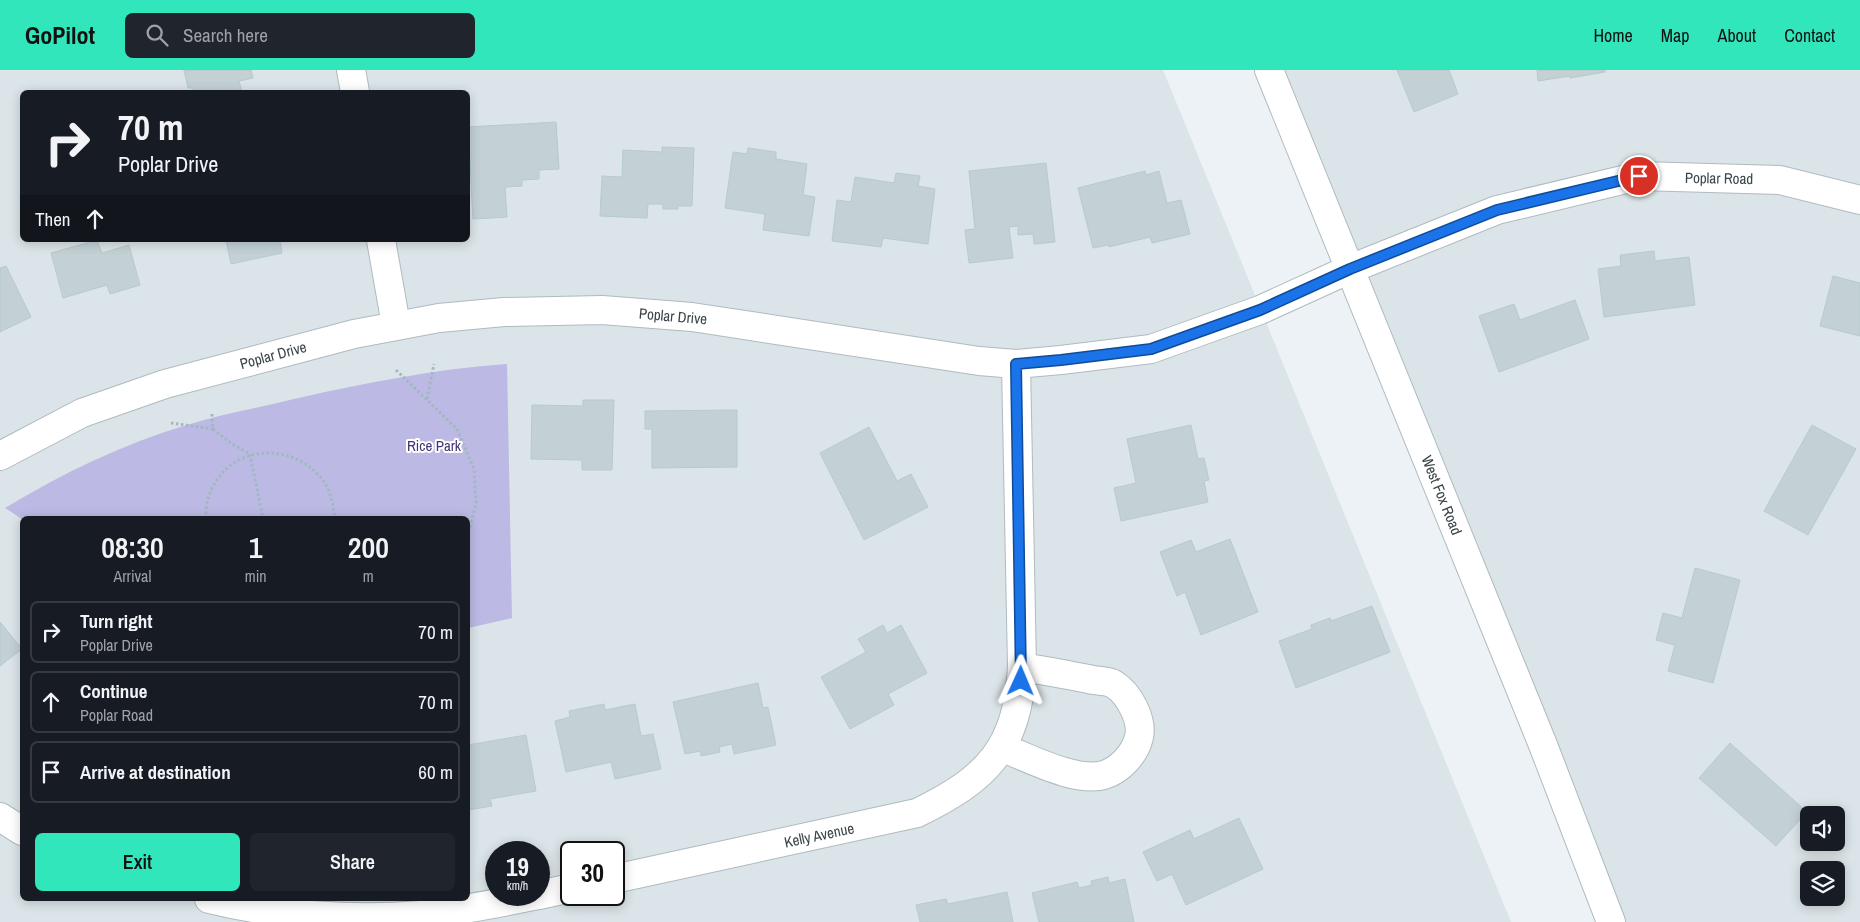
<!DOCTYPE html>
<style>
body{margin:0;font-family:"Archivo Narrow",sans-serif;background:#20242c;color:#f1f3f6;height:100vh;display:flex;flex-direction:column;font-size:19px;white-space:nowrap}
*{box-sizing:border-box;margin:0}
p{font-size:16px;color:#9ea1a6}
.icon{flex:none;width:28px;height:28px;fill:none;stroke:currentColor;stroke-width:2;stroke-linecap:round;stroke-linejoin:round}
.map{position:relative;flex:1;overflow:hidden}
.panel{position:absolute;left:20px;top:446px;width:450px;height:385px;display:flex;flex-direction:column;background:#171b24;border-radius:8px;box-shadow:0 2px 12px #0003}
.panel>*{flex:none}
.banner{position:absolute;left:20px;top:20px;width:450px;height:152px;border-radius:8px;box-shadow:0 2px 12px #0003;background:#171b24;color:#f1f3f6;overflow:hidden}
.fabs{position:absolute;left:1800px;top:736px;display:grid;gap:10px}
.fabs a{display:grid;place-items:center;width:45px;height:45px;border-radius:8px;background:#171b24;box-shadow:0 2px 12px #0003;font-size:25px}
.speed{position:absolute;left:485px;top:771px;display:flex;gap:10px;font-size:25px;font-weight:700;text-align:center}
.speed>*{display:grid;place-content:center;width:65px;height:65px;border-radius:50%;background:#171b24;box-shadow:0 2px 12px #0003;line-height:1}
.speed small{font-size:12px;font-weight:400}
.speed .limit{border:2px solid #111;border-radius:8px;background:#fff;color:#111}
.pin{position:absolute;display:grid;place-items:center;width:42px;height:42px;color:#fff;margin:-21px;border:2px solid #fff;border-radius:50%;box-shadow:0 1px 5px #0007}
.me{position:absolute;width:55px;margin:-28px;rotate:1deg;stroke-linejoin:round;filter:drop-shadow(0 0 4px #0008)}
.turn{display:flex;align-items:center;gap:18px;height:105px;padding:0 15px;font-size:22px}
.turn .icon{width:65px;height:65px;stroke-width:2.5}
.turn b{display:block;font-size:35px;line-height:42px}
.then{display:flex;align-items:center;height:48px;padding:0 15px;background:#0003;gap:10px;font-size:19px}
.eta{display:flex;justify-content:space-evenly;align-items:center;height:85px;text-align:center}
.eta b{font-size:30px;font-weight:600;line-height:35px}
.cta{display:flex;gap:10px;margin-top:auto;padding:10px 15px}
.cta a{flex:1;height:58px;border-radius:8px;background:#32e6bb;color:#111;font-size:20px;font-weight:600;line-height:58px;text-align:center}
.cta a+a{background:#20242c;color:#f1f3f6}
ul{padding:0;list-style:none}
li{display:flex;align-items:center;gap:15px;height:62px;margin:0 10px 8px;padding:0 5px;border:2px solid #363941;border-radius:8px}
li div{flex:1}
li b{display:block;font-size:19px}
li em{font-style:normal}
header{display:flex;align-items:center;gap:30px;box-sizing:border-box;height:70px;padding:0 25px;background:#32e6bb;color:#111}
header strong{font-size:24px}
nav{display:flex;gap:28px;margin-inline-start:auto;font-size:18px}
.search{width:350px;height:45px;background:#20242c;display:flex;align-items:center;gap:12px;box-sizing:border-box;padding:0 18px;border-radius:8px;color:#9ea1a6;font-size:19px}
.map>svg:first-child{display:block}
</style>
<header>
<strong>GoPilot</strong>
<div class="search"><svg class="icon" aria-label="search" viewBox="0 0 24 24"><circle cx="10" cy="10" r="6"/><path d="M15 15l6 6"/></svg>Search here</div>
<nav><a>Home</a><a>Map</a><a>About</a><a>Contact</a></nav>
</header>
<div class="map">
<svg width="1860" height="852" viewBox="0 0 1860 852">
<rect width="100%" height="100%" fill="#ecf2f5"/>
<g fill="#dbe4e8" fill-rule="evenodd">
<path d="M0,0H1163L1511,852H0ZM22,22H468V170H22ZM22,449H468V829H22ZM496,782H539V825H496ZM571,782H614V825H571Z"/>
<path d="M1269,0H1860V852H1611ZM1809,745H1836V772H1809ZM1809,800H1836V828H1809Z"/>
</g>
<path fill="#bcb9e4" d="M507,294L512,548L468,558V449H22L5,438C63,403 123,374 187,355C222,344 259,338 294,329C365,313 435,299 507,294Z"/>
<g fill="#c3d1d5" stroke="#b6cad0">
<path d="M184,0H251L253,8L239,11L242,22H193L192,18H188Z"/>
<path d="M1397,0H1449L1458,24L1414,42Z"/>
<path d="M1537,0H1605V2L1570,8V6L1538,11Z"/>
<path d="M556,52L559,99L539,100V109L522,110V116L505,117L507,147L473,149L468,57Z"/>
<path d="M662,77L694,78L692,136H678V139H663V134H648L647,148L600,146L602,106L622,107L623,80L662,82Z"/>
<path d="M748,78L776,82V89L807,94L803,125L815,127L809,166L763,160L765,144L725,138L733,82L747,84Z"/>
<path d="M1046,93L1055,172L1034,174L1033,164L1018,165V156L1009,157L1013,188L969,193L965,160L975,159L969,101Z"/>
<path d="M1145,101L1146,105L1159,101L1167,133L1181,130L1190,164L1152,173L1150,167L1109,177V175L1093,178L1078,118Z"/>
<path d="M896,103L920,106L918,116L935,119L928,174L883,168L881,177L832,171L837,130L851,132L855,107L894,113Z"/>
<path d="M97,170L102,183L129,175L140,215L110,224L107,215L63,228L51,183Z"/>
<path d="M226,170H280L282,183L231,194Z"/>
<path d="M1654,181L1655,191L1689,187L1695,235L1604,247L1598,199L1621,196L1620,185Z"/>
<path d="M6,196L31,247L0,262V198Z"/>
<path d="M1833,206L1860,213V266L1820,256Z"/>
<path d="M1575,230L1589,269L1499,302L1479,246L1514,234L1520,250Z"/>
<path d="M583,330H614L612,400H582V390L531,389L532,335L583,336Z"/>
<path d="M737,340V397L652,398V359H645V341Z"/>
<path d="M1191,355L1198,389L1204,388L1209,410L1204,411L1208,432L1121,451L1114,418L1136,413L1127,369Z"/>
<path d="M1812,355L1856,379L1808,465L1764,441Z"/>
<path d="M869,357L897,411L911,404L928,437L864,470L820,383Z"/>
<path d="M1230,469L1258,542L1201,565L1185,522L1177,526L1160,482L1191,470L1196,482Z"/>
<path d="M1695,498L1740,510L1713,613L1668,601L1675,575L1656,570L1663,543L1682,548Z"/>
<path d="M1372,536L1390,582L1296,618L1279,571L1312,559L1311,555L1330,548L1331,551Z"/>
<path d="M0,552L22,579L0,596Z"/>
<path d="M883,555L887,563L901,555L927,603L888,624L894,635L850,659L821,607L866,582L858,569Z"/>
<path d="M758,613L763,638L768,637L776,675L734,684L732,674L719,677L720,682L701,686L700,681L685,684L673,632Z"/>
<path d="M604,634L605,640L635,634L641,666L653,664L661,699L615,709L611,692L566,702L555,651L570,647L569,641Z"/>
<path d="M526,665L536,721L490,729L492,736L468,740V675Z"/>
<path d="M1730,673L1807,742L1776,776L1699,708Z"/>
<path d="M1239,748L1263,799L1186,835L1172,804L1157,811L1143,782L1190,760L1194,769Z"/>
<path d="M1108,807L1109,813L1125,809L1134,852H1039L1032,823L1077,812L1079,818L1092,815L1091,811Z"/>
<path d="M1007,822L1013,852H920L916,835L946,829L948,834Z"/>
</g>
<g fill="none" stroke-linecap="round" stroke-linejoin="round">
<defs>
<g id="minor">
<path d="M351,0L355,22"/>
<path d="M1269,0L1543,675L1611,852"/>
<path d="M381,170L396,255"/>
<path d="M0,386L82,343L165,314L354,264L439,248L504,242L602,240L692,247L979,291L1016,294L1061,290L1151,279L1260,240L1350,199L1497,140L1639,106L1780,110L1860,130"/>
<path d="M1003,678C1029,688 1076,713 1104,705C1120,700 1135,684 1139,667C1143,650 1129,624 1115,615C1110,611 1100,611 1093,610C1070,605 1046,601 1022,597"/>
<path d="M0,747L22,761"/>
<path d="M614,809L917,743C987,709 1018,678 1022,597L1016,294"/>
<path d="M539,825L571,818"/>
<path d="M209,829C274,845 354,851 421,845C461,841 499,833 538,825"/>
</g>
</defs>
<use href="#minor" stroke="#afbbbf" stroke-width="30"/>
<g stroke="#a2b8c0" stroke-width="3" stroke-dasharray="2.5 2.5" stroke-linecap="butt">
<path d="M396,300L457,359L474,399L476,433L468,466"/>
<path d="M427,329L434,294"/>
<path d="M212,344L213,359L232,374L250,384L263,449"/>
<path d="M171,353L213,359"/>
<path d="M206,449C206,443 206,435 208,429C223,376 289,368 322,409C331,420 333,435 335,449"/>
</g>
<use href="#minor" stroke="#fff" stroke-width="28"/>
</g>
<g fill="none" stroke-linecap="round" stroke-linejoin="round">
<defs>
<path id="route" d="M1021,611L1016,294L1061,290L1151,279L1260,240L1350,199L1497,140L1639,106"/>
</defs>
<use href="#route" stroke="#114b97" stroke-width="12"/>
<use href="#route" stroke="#1a73e8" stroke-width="9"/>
</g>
<g text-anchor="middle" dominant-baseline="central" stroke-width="4" stroke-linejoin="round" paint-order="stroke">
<g font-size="15" fill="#3a4549" stroke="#fff">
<text transform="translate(1719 108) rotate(1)">Poplar Road</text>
<text transform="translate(673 246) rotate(5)">Poplar Drive</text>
<text transform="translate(273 285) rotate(-15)">Poplar Drive</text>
<text transform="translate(1442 425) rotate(68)">West Fox Road</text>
<text transform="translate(819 765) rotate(-12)">Kelly Avenue</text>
</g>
<g font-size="15" fill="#423276" stroke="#fff">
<text x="434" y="375">Rice Park</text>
</g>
</g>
</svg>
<div class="fabs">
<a><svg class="icon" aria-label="sound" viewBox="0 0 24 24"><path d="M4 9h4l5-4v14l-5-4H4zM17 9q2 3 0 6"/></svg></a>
<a><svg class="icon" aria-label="layers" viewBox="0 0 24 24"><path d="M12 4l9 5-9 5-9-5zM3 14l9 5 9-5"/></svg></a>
</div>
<div class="speed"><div>19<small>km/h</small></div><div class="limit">30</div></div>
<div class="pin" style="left:1639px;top:106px;background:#d93025"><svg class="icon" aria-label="arrive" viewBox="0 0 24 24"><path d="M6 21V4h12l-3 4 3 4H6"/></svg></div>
<svg class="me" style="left:1021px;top:611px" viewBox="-20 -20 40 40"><path d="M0-17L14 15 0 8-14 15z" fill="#1a73e8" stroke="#fff" stroke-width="4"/></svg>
<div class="banner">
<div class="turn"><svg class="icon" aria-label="right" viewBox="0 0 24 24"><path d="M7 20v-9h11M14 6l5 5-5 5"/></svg><div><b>70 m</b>Poplar Drive</div></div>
<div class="then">Then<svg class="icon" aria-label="ahead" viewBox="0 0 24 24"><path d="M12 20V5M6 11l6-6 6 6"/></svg></div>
</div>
<section class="panel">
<div class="eta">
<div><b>08:30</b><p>Arrival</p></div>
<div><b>1</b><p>min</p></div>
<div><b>200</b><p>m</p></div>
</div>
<ul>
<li><svg class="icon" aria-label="right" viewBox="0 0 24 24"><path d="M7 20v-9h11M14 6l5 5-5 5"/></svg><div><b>Turn right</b><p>Poplar Drive</p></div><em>70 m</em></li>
<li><svg class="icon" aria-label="ahead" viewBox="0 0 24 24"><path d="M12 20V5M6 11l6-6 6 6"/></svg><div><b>Continue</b><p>Poplar Road</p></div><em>70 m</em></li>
<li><svg class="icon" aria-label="arrive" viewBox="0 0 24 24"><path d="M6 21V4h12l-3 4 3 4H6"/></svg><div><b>Arrive at destination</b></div><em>60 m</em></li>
</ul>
<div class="cta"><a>Exit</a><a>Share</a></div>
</section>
</div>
